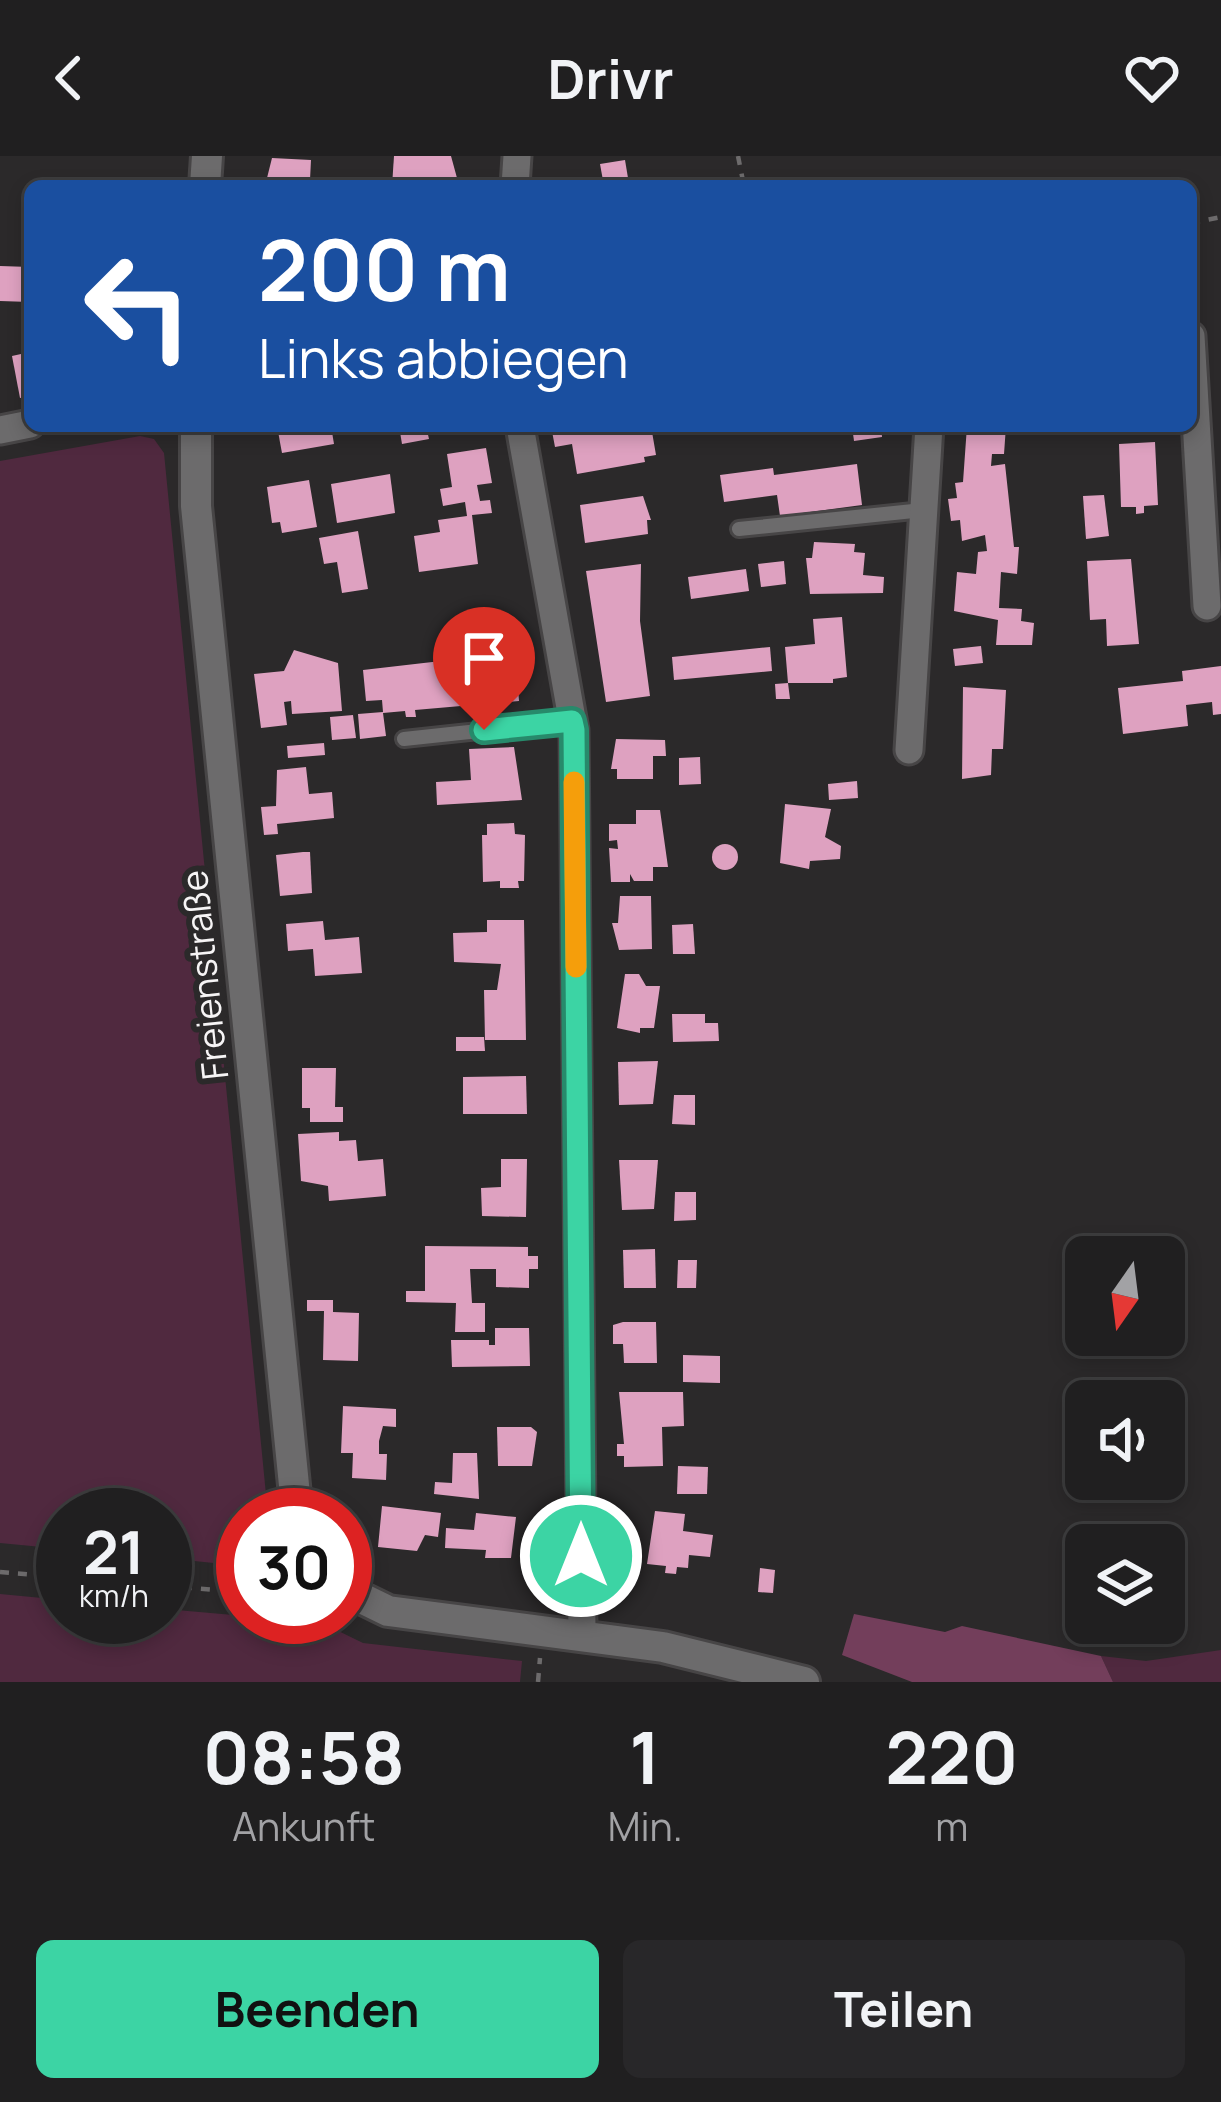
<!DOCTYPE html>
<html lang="de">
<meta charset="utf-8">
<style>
body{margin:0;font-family:Manrope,sans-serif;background:#282729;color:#f1f3f6;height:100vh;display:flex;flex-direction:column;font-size:45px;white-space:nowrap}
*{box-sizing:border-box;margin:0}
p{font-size:39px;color:#a2a2a5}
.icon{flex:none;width:66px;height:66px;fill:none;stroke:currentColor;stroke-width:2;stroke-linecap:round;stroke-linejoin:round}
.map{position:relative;height:1526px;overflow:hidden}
.sheet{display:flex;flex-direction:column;background:#201f20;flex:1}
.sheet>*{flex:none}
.hud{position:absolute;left:24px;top:24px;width:1173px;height:252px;border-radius:18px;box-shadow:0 6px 18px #0003,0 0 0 3px #3d3d3e;background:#1a4fa0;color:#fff;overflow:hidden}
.needle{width:78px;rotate:194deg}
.buttons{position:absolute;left:1065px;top:1080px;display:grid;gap:24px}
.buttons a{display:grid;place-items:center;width:120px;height:120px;border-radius:18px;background:#201f20;box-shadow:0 6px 18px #0003,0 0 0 3px #3d3d3e;font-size:60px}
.speed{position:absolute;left:36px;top:1332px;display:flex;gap:24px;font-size:60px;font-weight:700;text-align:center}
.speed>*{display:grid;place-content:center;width:156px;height:156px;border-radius:50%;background:#201f20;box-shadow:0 6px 18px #0003,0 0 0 3px #3d3d3e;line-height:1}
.speed small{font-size:30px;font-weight:400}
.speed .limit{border:18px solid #d22;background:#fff;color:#111}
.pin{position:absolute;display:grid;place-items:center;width:102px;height:102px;color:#fff;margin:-123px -51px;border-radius:50% 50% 50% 0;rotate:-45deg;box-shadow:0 0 12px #0007}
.pin .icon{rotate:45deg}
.me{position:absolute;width:132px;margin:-66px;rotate:0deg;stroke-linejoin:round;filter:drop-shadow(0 0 9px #0008)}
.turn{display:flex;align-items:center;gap:42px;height:252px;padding:0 36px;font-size:54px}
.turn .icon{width:156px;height:156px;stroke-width:2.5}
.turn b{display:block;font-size:84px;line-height:102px}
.eta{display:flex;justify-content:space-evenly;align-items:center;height:204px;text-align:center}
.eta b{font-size:72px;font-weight:700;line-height:84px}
.action{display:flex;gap:24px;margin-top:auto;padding:24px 36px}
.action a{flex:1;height:138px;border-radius:18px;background:#3cd4a4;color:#111;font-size:48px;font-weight:700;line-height:138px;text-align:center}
.action a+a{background:#282729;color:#f1f3f6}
header{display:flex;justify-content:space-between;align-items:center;height:156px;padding:0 36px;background:#201f20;font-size:54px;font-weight:700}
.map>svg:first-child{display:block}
</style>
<header><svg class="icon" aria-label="back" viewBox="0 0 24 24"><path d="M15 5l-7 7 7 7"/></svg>Drivr<svg class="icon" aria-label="heart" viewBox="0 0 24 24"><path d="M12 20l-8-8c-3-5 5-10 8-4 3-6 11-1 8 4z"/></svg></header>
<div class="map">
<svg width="1221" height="1526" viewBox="0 0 1221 1526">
<rect width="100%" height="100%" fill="#2b292a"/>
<g fill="#50293f">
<path d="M140,280L154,283L164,297L268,1359H243V1410L165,1402V1359H63V1393L0,1387V305Z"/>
<path d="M0,1438L63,1444V1461H165V1453L322,1467L363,1487L522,1505L520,1526H0Z"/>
<path d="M1221,1494V1526H1113L1101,1500L1146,1505Z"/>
</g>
<path fill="#733e5b" d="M854,1458L945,1476L962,1470L1101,1500L1113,1526H912L842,1499Z"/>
<g fill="#dea1c0">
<path d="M394,0H451L457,22L449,30H392Z"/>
<path d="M272,2L311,4L310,24L317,30H265Z"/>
<path d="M625,4L629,28L604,30L600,8Z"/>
<path d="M0,110L30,111V146L0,145Z"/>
<path d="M30,196V240L20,242L12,200Z"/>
<path d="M277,270H331L334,288L282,297Z"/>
<path d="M399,270H426L429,283L402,288Z"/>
<path d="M551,270H651L656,299L644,301L645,306L577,318L572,288L555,291Z"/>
<path d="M852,270H881L882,281L854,285Z"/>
<path d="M967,270H1006L1004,298H992L991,310L1005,308L1014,391H1019L1017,418L1001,416L999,452L1022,453L1021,465L1034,467L1032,489H996L998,464L954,455L957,416L976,418L978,396L987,395L985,379L962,385L960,364L951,365L948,343L957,342L955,327L963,326Z"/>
<path d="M1155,286L1158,349L1144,350V357L1136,358V351H1121L1119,288Z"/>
<path d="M486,292L492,327L477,329L480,345L490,344L492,357L472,359L478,408L419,416L414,380L440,376L438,364L467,360L465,346L443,350L440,333L452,331L447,298Z"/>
<path d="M857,308L862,349L780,360L777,339L724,346L720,319L773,312L774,319Z"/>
<path d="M390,318L395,357L337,367L331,328Z"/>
<path d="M309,324L317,371L282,377L280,366L272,367L267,331Z"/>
<path d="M1104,339L1109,380L1086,383L1083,340Z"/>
<path d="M643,340L651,364H647L648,378L585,387L580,349Z"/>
<path d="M358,375L368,433L342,437L337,406L324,408L319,382Z"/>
<path d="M814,386L855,388L854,396L865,397L863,419L884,421L883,437L810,438L806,402H812Z"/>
<path d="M1131,403L1139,488L1107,490L1106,463L1090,464L1087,405Z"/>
<path d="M784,405L786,428L761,431L758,408Z"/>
<path d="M641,408L640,465L650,540L606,546L586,415Z"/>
<path d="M746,413L749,435L691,443L688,421Z"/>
<path d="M842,461L847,521L833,523V527H788L790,543H776L775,528L788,527L785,491L815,488L813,463Z"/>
<path d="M981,490L983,507L955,510L953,493Z"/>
<path d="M770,491L772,515L674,524L672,501Z"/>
<path d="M294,494L338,507L342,555L292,558L291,545L284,546L287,569L261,572L254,518L284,515Z"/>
<path d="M441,505L442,512L516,505L519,545L415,554L416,561H406L405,555L383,557L386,580L360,583L358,558L383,556L382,544L366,545L363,514Z"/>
<path d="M1221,510V558L1213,559L1212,546L1186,549L1188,570L1123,578L1118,532L1183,525L1182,515Z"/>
<path d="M963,531L1006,534L1003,593H992L991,619L962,623Z"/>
<path d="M353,559L356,582L332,584L330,561Z"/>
<path d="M616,583L665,584L666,600H653V623H617V613H611Z"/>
<path d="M324,587L325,599L288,602L287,590Z"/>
<path d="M514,591L522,644L437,649L436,626L471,624L469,593Z"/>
<path d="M700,601L701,628L679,629V602Z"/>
<path d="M306,611L309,638L332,636L334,662L277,668L278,678L264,679L261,651L276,650L277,614Z"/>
<path d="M857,625L858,642L829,644L828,628Z"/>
<path d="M785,648L831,653L825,681L841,690L840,703L810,705L809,713L780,707Z"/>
<path d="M636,654H660L668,711H653V725H634L630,718V726H611L609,692L618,693L617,684L609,685V668H636Z"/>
<path d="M514,667L515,678L525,679L524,725H518L519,732H500V725L483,726L482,679H487V668Z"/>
<circle cx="725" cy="701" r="13"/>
<path d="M303,696H310L312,737L280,740L276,699Z"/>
<path d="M620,740H651L652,793L619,794L612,767H618Z"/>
<path d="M487,764H524L526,884H485L484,834H497L501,808L454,806L453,777L487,776Z"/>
<path d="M323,765L325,784L359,781L362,817L315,820L313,793L288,795L286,768Z"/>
<path d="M693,768L695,798H673L672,769Z"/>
<path d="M625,818H639L646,830H660L654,872H640V877L617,872Z"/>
<path d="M672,858H705V867H718L719,885L673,886Z"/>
<path d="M456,881H484L485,895H456Z"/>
<path d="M658,905L653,948L619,949L618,906Z"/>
<path d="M302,912H336L335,951H343V966H310V952H302Z"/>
<path d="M526,920L527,958H463V921Z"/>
<path d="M674,939H695V969L672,968Z"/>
<path d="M339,976V985L356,984L358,1005L383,1003L386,1040L329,1045L328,1030L301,1025L298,978Z"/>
<path d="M501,1003H527L526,1061L482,1060L481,1032L501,1031Z"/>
<path d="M619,1004H658L654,1053L622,1054Z"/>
<path d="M675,1036H696V1064L674,1065Z"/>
<path d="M425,1090L528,1091V1100H538V1113H529V1132L496,1131V1113H470L472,1147H485V1176H455L456,1147L406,1146V1135H425Z"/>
<path d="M655,1093L656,1132H624L623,1094Z"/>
<path d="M678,1104H697L696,1132H677Z"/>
<path d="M307,1144H333V1156L359,1157L358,1205L323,1204L324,1155H307Z"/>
<path d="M623,1166H656L657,1207H624L623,1188H613V1169Z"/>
<path d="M495,1172H529L530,1210L452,1211L451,1184H489V1189H495Z"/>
<path d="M683,1199L720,1200V1227L683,1226Z"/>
<path d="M619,1236H683L684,1270L662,1271L663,1310L624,1311V1300H617V1288H624Z"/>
<path d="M343,1250L396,1253V1271L383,1270L379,1285V1298H387L386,1324L352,1322L353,1297H341Z"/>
<path d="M497,1271H531L537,1276L532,1310H498Z"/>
<path d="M453,1297H477L479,1343L434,1338L435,1326L452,1327Z"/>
<path d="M678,1310L708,1311L707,1338H677Z"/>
<path d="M382,1350L441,1357L438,1381L425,1379L417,1395L378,1391Z"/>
<path d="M655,1355L685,1358L683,1375L713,1379L710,1401L689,1399L688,1412L677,1411L676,1418L665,1417L666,1410L647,1408Z"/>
<path d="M476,1357L516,1361L511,1402H485L486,1394L445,1392L446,1372L474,1374Z"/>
<path d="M760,1412L775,1414L773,1437L758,1436Z"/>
</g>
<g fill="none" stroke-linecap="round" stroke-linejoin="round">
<defs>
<g id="service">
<path d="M739,373L923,354"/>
<path d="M404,583L572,565"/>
</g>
<g id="minor">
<path d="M515,30L517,0"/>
<path d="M1191,180L1207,450"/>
<path d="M520,270L574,574L582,1478"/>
<path d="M0,274L30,268"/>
<path d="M909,594L929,270"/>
</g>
<g id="tertiary">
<path d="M205,30L207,0"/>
<path d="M196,270V350L297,1359"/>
<path d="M345,1434L388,1455L663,1491L804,1526"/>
</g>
</defs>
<use href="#service" stroke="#474546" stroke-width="20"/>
<use href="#minor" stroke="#474546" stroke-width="33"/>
<use href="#tertiary" stroke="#474546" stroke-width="36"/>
<g stroke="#6d6b6c" stroke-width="4.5" stroke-dasharray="9 9" stroke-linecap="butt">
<path d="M738,0L744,30"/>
<path d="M1191,67L1221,61"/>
<path d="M0,1416L63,1421"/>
<path d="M165,1430L243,1436"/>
<path d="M538,1526L540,1502"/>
</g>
<use href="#service" stroke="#6c6b6c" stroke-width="14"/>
<use href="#minor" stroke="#6c6b6c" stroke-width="27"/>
<use href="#tertiary" stroke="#6c6b6c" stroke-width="30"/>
</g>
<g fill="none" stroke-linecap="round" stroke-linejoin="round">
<defs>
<path id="route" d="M484,574L572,565L574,574L581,1400"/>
</defs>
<use href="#route" stroke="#278a6b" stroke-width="30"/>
<use href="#route" stroke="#3cd4a4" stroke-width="21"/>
<path stroke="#f59e0b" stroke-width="21" d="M574,626L576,811"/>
</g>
<g text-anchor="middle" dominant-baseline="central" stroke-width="12" stroke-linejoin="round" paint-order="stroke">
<g font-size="36" fill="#f6f4f5" stroke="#2b292a">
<text transform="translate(204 819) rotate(-96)">Freienstraße</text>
</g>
</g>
</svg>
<div class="buttons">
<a><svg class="needle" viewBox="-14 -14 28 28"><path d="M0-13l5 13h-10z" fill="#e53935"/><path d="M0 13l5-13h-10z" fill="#a2a2a5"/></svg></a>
<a><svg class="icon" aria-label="sound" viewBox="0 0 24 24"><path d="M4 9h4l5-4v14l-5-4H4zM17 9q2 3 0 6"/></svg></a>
<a><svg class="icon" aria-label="layers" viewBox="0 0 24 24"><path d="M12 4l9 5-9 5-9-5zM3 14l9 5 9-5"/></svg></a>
</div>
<div class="speed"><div>21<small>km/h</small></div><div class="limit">30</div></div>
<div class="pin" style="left:484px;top:574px;background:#d93025"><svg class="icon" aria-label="arrive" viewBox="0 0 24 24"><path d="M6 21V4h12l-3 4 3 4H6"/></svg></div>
<svg class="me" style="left:581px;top:1400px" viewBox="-20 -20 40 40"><circle r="17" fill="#3cd4a4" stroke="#fff" stroke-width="3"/><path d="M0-11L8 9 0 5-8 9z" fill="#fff"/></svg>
<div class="hud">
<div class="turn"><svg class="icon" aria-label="left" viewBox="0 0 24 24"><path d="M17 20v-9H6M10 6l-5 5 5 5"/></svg><div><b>200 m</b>Links abbiegen</div></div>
</div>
</div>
<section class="sheet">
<div class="eta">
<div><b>08:58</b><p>Ankunft</p></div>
<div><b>1</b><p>Min.</p></div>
<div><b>220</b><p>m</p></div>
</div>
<div class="action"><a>Beenden</a><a>Teilen</a></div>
</section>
